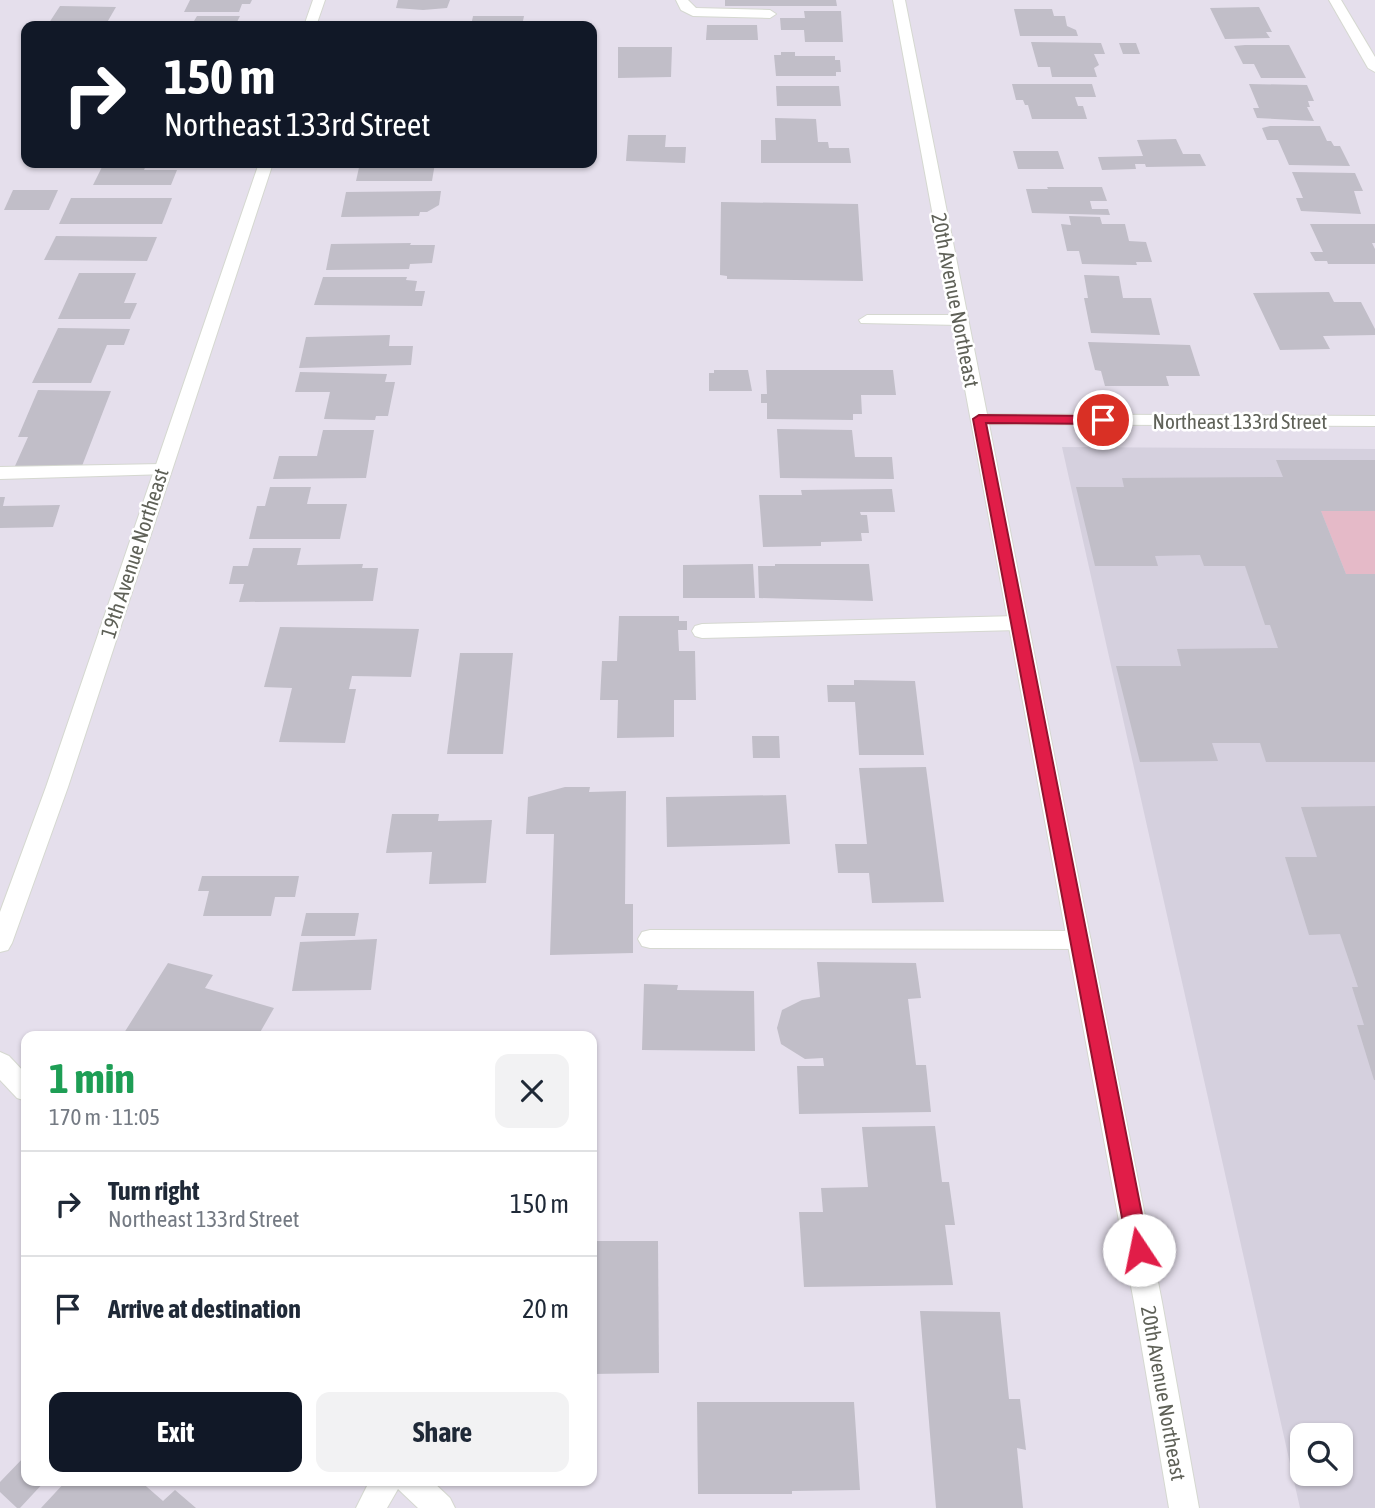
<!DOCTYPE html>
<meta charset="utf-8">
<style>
body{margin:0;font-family:"Asap Condensed",sans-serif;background:#f2f2f3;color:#1f2937;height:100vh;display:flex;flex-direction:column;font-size:26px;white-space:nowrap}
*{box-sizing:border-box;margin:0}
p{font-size:23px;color:#747a83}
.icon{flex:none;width:38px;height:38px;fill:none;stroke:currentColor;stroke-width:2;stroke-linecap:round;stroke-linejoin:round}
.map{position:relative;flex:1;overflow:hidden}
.sheet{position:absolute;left:21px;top:1031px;width:576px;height:455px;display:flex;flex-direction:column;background:#fff;border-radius:14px;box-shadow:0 2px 5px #0004}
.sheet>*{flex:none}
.banner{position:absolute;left:21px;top:21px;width:576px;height:147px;border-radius:14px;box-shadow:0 2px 5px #0004;background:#111827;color:#fff;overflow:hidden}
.tools{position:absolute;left:1290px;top:1423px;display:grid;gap:14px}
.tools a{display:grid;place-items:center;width:63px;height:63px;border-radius:14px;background:#fff;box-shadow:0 2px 5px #0004;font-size:35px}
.pin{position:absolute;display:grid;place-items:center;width:60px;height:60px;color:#fff;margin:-30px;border:4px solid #fff;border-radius:50%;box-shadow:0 2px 7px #0007}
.me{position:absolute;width:77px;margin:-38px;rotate:349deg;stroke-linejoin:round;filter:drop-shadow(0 0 5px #0008)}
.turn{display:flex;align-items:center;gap:24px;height:147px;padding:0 28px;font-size:32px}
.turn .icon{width:91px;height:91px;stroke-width:2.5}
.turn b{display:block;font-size:49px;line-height:60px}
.round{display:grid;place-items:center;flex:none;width:74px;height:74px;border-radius:14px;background:#f2f2f3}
.headline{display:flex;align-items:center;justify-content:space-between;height:119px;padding:0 28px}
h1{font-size:42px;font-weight:700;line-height:52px;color:#1e9e55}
.primary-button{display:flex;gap:14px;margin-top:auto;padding:14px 28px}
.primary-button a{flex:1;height:80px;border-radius:14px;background:#111827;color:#fff;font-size:28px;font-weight:700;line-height:80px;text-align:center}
.primary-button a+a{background:#f2f2f3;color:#1f2937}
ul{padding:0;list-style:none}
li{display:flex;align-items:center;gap:21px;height:105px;padding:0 28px;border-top:2px solid #e0e1e3}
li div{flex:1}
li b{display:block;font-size:26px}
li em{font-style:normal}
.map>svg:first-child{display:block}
</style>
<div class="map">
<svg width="1375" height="1508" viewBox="0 0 1375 1508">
<rect width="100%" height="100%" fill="#e5dfec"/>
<path fill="#d5d0de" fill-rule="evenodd" d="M1062,447L1375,449V1508H1300ZM1302,1435H1340V1474H1302Z"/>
<path fill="#e5bac8" d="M1321,511H1375V574H1346Z"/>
<g fill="#c1bec8">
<path d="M190,0H252L250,4H242L239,12H184Z"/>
<path d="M398,0H450L447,8L423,10L396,8Z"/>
<path d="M725,0H836L837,6H725Z"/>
<path d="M60,6L116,7L105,26H47Z"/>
<path d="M1259,7L1272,32H1266L1270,38L1225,39L1210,8Z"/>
<path d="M1014,9H1052L1054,16H1065L1067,26L1076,30L1078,36H1020Z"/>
<path d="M804,11H841L843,42H805L804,30H781L780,18H805Z"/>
<path d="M197,16H240L235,26H191Z"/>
<path d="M473,16H524L522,26H471Z"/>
<path d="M707,25H757L758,40H706Z"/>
<path d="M1031,42L1101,43L1105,54H1094L1099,65L1094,68L1097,77H1052L1050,67H1038Z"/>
<path d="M1119,43H1136L1140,54H1123Z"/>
<path d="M1245,45H1289L1306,78H1261L1254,64H1243L1234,46Z"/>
<path d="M618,47H672L671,77L618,78Z"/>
<path d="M781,52H795V56H835V60H840L841,72H836V76H776L774,55H781Z"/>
<path d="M1012,84H1092L1096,97H1075L1078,106H1083L1087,119H1032L1028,105H1025L1023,100H1016Z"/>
<path d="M1249,84L1307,85L1314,101H1308L1310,107H1307L1314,121L1257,118L1253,108H1259Z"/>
<path d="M776,86H839L841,106H777Z"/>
<path d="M775,118L816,119L818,142H828L829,148H849L851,163H761V140H776Z"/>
<path d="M1270,126H1320L1327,141H1331L1334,146H1340L1350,166L1289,165L1278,140H1267L1262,128Z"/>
<path d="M628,135H666L665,147H686L685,163L626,161Z"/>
<path d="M1176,139L1183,154H1200L1206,166L1146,167L1145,164H1135L1136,169L1102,170L1098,157L1143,156L1137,140Z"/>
<path d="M1013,151H1058L1064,169H1018Z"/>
<path d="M104,163H147L144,170H177L171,185H93Z"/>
<path d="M360,163H435L432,181H356Z"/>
<path d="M1292,172L1355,173L1363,191H1354L1361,214L1301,211L1296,198H1303Z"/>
<path d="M1047,187H1102L1107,201H1090L1092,209H1108L1110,215L1032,213L1026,189H1048Z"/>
<path d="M13,190H58L49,210H4Z"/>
<path d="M441,191L439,205L427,212H420L419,216L341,217L346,192Z"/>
<path d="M71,198H172L162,224H59Z"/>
<path d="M721,202L858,204L863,281L727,279V276L720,275Z"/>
<path d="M1069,216L1100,217L1102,224H1125L1129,241L1146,242L1152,262H1136L1137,265L1082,264L1079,251H1067L1061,224L1071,225Z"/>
<path d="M1310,224H1375V243H1372L1375,249V264H1328L1327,261H1315L1310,252H1323Z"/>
<path d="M56,236L157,237L147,261L44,260Z"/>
<path d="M411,243L410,245H435L432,263L410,264L409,269L326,270L331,244Z"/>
<path d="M79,273H136L124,303H137L130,319H58Z"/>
<path d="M1084,275L1119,276L1123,298H1151L1160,335L1091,333L1084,298H1088Z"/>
<path d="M323,277H407L406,280L417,281L415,291H425L422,306L314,305Z"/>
<path d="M1329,292L1334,302H1361L1375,329V335L1323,336L1330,349L1280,350L1253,293Z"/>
<path d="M58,328L130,329L124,345H107L91,383H32Z"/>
<path d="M390,335L389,346H413L411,365L299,368L306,337Z"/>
<path d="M1088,342L1190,345L1200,376H1166L1169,386H1105L1101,371L1095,370Z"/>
<path d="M714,370H748L752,391H709V373H714Z"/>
<path d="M766,370H893L896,395H861L862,414H853V420L767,419V403H761V394H767Z"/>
<path d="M300,372L387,374L385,382H395L388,416H376L375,420L324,419L330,392H295Z"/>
<path d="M38,390L111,391L82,466H15L28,437H18Z"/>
<path d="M777,429L852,430L855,457H892L894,479L780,478Z"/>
<path d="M323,430H374L366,478L273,479L279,456H317Z"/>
<path d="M1276,460H1375V511H1321L1346,574H1375V762H1266L1260,743H1212L1218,761L1140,762L1116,666H1181L1177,649L1278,648L1270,625H1265L1245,566H1204L1200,555L1155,556L1158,566H1095L1076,487H1124L1122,478L1283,477Z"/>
<path d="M270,487H311L307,504H347L340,539H249L257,506H265Z"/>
<path d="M892,489L895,512H860L861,515H867L869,533H861L862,541L821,542V546L763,547L759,495H802L801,490Z"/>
<path d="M0,497H5L3,506L60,505L53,527L0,528Z"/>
<path d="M253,548H301L297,565L363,564L362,568H378L373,601L239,602L244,584H229L233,566H248Z"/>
<path d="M753,564L755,598H683V565Z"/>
<path d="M775,564H869L873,601L759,598L758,566H775Z"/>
<path d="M619,616H679V621H687V630H678L679,651H695L696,700H674V737L617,738L618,700H600L602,661H617Z"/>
<path d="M280,627L419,629L411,677L352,676L349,689H356L345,743L279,742L292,688L264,687Z"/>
<path d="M460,653H513L503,754H447Z"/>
<path d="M854,680L915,681L924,755H859L855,702H828L827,685H854Z"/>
<path d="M752,736H779L780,758H753Z"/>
<path d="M926,767L944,902L872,903L869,873H838L835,844H867L859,768Z"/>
<path d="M565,787H590L589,792L626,791L625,904H633V953L550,955L554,834H526L528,797Z"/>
<path d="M786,795L790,844L667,847L666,797Z"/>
<path d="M1375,806V1080H1374L1357,1025H1364L1352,987H1358L1340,934L1309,935L1285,857H1317L1301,807Z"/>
<path d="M392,814H439L438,821L492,820L486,883L429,884L432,852L386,853Z"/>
<path d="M202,876H299L295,897H275L271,916H203L209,891H198Z"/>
<path d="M306,913H359L355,936H301Z"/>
<path d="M377,939L371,990L292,991L300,942Z"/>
<path d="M817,962L916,963L921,998L908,999L916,1065H926L931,1112L799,1114L797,1066H824L823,1058L805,1059L781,1044L777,1028L782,1010L802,1000L820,997Z"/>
<path d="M168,963L213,975L205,988L274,1008L258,1036H133L124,1033Z"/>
<path d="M644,984L678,985L677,990L754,991L755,1051L642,1050Z"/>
<path d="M935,1126L942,1182H949L955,1225H945L953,1285L804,1287L799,1212H823L821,1188L868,1187L862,1127Z"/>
<path d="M592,1241H658L659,1373L592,1374Z"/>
<path d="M920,1311L1000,1312L1009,1399H1020L1026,1450L1017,1448L1023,1508H936Z"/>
<path d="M697,1402H854L860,1490L792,1491V1494H698Z"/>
<path d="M26,1455V1480H46L20,1508H17L0,1492V1482Z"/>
<path d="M67,1480H139L163,1501L175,1490L196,1508H41Z"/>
</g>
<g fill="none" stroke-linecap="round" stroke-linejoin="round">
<defs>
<g id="service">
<path d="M676,0H688L696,8L770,10L776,14L770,18L693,16L681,10Z"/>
<path d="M867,315H960L968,320L960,325L861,323L859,320Z"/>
<path d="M162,464L168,466L171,470L168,474L0,479V467Z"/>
<path d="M1018,616L1025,618L1028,623L1025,628L1018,630L702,638L695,636L692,631L695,626L702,624Z"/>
<path d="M650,930L1079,931L1087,933L1091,940L1087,947L1079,949L650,948L642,946L638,939L642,932Z"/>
</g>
<g id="minor">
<path d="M313,0H325L316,26H304Z"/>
<path d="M893,0H905L987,414L1375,416V426L989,424L1162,1302L1199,1508H1169L1134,1302Z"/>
<path d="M1329,0H1341L1375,57V72L1368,68Z"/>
<path d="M259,163H273L68,787L12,943L8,950L0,952V912L46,787Z"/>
<path d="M0,1052L9,1056L26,1074V1101L17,1098L0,1080Z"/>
<path d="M370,1480H431L450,1498L455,1508H418L398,1489L387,1508H356Z"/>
</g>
</defs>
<use href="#service" stroke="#d5d8d0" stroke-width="2"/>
<use href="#minor" stroke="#d5d8d0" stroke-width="2"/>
<use href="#service" fill="#fff" fill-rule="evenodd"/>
<use href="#minor" fill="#fff" fill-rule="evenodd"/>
</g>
<path fill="#e11d48" stroke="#92132f" stroke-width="2" d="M979,415L1103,416L1109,420L1103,424L986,423L1149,1250L1146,1257L1139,1260L1131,1257L1128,1250L973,419Z"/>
<g text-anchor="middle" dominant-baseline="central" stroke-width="5" stroke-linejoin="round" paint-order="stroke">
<g font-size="21" fill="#5f6158" stroke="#fff">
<text transform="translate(956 300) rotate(79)">20th Avenue Northeast</text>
<text x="1240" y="421">Northeast 133rd Street</text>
<text transform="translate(134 553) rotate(-72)">19th Avenue Northeast</text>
<text transform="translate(1164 1393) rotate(80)">20th Avenue Northeast</text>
</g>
</g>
</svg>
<div class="tools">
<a><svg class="icon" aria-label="search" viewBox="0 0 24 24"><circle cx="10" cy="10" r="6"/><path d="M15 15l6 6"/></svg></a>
</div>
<div class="pin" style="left:1103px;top:420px;background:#d93025"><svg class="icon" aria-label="arrive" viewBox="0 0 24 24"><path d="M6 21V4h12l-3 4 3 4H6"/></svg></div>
<svg class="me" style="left:1139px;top:1250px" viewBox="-20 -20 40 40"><circle r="19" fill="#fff"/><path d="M0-13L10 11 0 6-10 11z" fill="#e11d48"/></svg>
<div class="banner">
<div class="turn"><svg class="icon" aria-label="right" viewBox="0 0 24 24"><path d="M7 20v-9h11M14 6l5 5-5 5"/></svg><div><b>150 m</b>Northeast 133rd Street</div></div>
</div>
<section class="sheet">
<div class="headline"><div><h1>1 min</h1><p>170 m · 11:05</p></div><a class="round"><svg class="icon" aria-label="close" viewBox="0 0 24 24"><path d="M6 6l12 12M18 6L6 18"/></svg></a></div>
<ul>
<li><svg class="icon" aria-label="right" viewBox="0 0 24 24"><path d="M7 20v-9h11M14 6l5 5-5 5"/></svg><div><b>Turn right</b><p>Northeast 133rd Street</p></div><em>150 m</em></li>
<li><svg class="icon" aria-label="arrive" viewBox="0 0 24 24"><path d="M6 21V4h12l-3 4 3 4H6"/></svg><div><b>Arrive at destination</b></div><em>20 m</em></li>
</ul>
<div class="primary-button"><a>Exit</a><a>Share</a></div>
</section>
</div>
